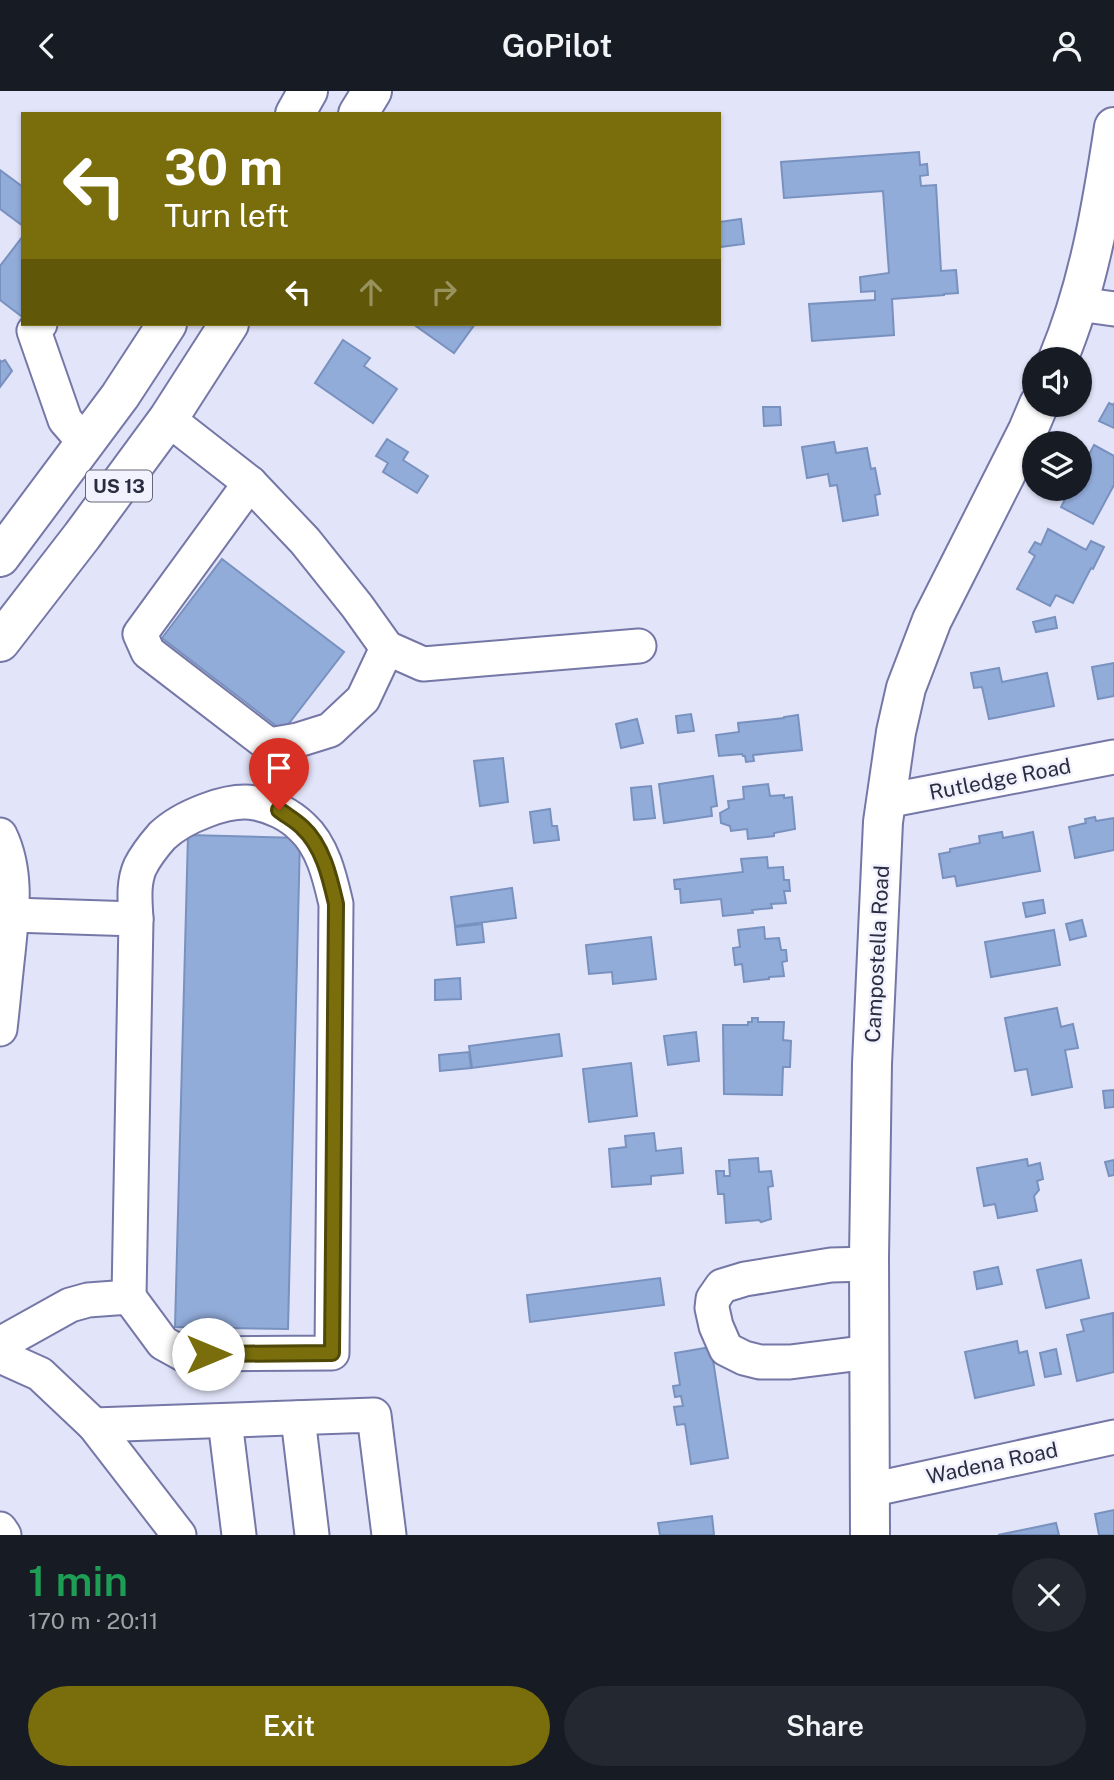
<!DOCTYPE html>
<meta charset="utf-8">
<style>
body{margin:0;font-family:"Public Sans",sans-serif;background:#242831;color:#f1f3f6;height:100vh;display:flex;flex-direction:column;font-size:26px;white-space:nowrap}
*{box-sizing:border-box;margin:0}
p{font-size:23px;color:#9ea1a6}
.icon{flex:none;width:38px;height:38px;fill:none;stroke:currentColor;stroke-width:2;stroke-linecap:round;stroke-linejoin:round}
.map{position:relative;height:1444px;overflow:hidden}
.side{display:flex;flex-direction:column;background:#171b24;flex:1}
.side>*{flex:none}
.hud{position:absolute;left:21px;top:21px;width:700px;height:214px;border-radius:0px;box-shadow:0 2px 5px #0004;background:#796e0b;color:#fff;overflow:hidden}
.fabs{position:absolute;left:1022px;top:256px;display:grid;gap:14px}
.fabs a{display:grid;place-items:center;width:70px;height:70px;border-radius:50%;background:#171b24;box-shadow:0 2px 5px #0004;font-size:35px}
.pin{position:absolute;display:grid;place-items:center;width:60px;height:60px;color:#fff;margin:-72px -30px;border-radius:50% 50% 50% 0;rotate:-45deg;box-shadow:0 0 7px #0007}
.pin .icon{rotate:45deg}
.me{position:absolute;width:77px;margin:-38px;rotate:90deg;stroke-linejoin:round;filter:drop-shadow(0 0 5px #0008)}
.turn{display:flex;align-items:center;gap:24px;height:147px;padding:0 28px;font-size:32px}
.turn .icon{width:91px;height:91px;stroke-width:2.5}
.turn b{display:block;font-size:49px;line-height:60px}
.lanes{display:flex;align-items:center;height:66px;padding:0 28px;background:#0003;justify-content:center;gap:35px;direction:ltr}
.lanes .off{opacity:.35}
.round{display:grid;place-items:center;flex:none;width:74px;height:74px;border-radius:37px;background:#242831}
.head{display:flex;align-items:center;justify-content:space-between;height:119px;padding:0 28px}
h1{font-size:42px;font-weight:600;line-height:52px;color:#1e9e55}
.primary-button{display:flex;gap:14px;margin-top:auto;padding:14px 28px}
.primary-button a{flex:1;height:80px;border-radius:42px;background:#796e0b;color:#fff;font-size:28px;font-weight:600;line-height:80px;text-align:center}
.primary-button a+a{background:#242831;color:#f1f3f6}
header{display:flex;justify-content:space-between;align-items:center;height:91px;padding:0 28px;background:#171b24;font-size:32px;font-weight:600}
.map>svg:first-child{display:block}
</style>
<header><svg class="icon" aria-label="back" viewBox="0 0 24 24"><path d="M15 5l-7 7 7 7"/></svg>GoPilot<svg class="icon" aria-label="person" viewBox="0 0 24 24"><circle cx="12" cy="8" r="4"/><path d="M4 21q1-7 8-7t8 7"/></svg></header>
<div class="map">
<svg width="1114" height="1444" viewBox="0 0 1114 1444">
<rect width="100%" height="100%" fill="#e2e4f9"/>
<g fill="#92acda" stroke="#7991be" stroke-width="2">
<path d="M919,61L920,74L927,73L928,84L920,85L921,95L936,94L941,180L956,179L958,202L944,203V204L892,208L894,244L812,250L809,213L875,209V200L861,201L860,186L889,182L883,100L784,107L781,71Z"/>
<path d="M0,79L23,96V135L0,118Z"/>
<path d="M741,128L744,153L720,156L719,131Z"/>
<path d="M23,145V223L21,225L0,209V175Z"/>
<path d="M413,233H475L454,262Z"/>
<path d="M343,249L370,267L364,275L397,298L373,332L315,292Z"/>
<path d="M0,269L1,271L5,269L12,280L0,296Z"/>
<path d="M1109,312L1113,314L1114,312V337L1099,330Z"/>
<path d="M763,316H780L781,334L764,335Z"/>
<path d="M387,348L408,361L403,369L428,385L417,402L383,381L388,372L376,365Z"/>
<path d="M834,351L836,362L867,357L871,378L875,377L880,403L875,404L878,424L843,430L837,394L830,395L828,383L807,387L802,356Z"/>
<path d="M1094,354L1114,365V394L1093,433L1061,416L1071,397H1080V381Z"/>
<path d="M1048,438L1086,459L1091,450L1104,456L1093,478L1091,477L1073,512L1056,504L1050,515L1017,498L1035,465L1029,461L1035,451L1041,454Z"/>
<path d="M222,468L344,561L283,640L162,547Z"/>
<path d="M1055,526L1057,537L1036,541L1033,531Z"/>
<path d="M1114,572V605L1098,608L1092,576Z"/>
<path d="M999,577L1002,591L1047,582L1054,615L989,628L982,596L974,597L971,582Z"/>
<path d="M691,623L694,640L678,642L676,625Z"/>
<path d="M798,624L802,659L753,664L754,670L746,671L745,665H743L742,663L719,665L716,644L739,641L738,632L784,627V626Z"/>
<path d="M637,628L643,652L621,657L616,633Z"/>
<path d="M503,667L508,711L480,715L474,670Z"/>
<path d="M713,685L717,715L711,716L712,725L664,732L659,693Z"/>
<path d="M768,693L770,705L784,704V707L792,706L795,738L774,742V745L748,748L747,738L731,740L730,735L721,732L720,722L729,717L728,710L744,708L743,696Z"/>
<path d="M651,695L655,727L634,729L631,697Z"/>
<path d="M550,718L552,735H557L559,749L534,752L530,721Z"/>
<path d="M1095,726L1096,730L1114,727V759L1075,767L1069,736L1086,732L1085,728Z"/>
<path d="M1002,741L1003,747L1033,741L1040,780L957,795L955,785L943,787L939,763L950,761V758L980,752L979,745Z"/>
<path d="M188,744L300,747L288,1238L175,1236Z"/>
<path d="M767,766L768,777L783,776L784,789H789L790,800H784L786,812L771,813L772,817L752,819L753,822L723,825L721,808L681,812L680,798H675L674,789L743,781L741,768Z"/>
<path d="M512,797L516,827L455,835L451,806Z"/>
<path d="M1043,809L1045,822L1026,826L1023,812Z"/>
<path d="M1082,829L1086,845L1070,849L1066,833Z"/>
<path d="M482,833L484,851L457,854L455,836Z"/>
<path d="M764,836L765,848L779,847L781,859H786L787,870L782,871L784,885L769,886V888L744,891L742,873L735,874L733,857L740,856L738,839Z"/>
<path d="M1054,839L1060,874L991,886L985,851Z"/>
<path d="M651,846L656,888L613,893L612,881L589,883L586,854Z"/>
<path d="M460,887L461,908L435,909V889Z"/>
<path d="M1057,917L1061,936L1073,933L1078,957L1065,959L1072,996L1032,1004L1027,978L1015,980L1005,927Z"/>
<path d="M752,927H758V931H784L783,949L791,950L790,976H783L782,1004L724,1003L723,934H748V931H752Z"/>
<path d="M696,941L699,970L668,974L664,945Z"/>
<path d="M559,943L562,965L472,977L469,955Z"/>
<path d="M469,961L471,977L440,980L439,964Z"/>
<path d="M631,972L637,1025L589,1031L583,978Z"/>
<path d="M1114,999V1016L1105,1017L1103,1000Z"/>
<path d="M654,1042L656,1060L681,1057L683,1082L651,1085V1093L612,1096L609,1058L626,1056L625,1045Z"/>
<path d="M758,1067L759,1081L771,1080L773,1095L768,1096L771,1128L761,1131L759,1129L726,1132L724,1103H718L716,1080H724V1085H730L729,1069Z"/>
<path d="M1027,1068L1028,1075L1040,1072L1043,1088L1037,1090L1039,1099L1034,1105L1037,1120L998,1127L995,1113L984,1115L977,1077Z"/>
<path d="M1114,1069V1084L1109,1085L1105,1071Z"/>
<path d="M1081,1169L1089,1207L1046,1217L1037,1179Z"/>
<path d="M998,1176L1002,1193L977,1198L974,1181Z"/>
<path d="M660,1187L664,1214L530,1231L527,1204Z"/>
<path d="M1113,1222L1114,1281L1077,1290L1067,1244L1084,1240L1081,1229Z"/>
<path d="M1017,1250L1019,1262L1027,1260L1034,1294L975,1307L965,1261Z"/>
<path d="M711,1256L728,1367L691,1373L685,1333L677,1334L674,1316L683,1315L681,1305L675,1306L673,1295L680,1294L675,1262Z"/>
<path d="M1056,1258L1061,1283L1045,1286L1040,1262Z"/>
<path d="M1114,1419V1444H1099L1095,1423Z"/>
<path d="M712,1425L714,1444H660L658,1432Z"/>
<path d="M1056,1432L1059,1444H998Z"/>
</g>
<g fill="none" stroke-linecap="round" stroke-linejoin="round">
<defs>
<g id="minor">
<path d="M1078,213L1114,218"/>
<path d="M40,233L34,240L65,329L85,352"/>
<path d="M168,328L250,392L305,450L357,515L387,557L423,573L639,555"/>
<path d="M250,392L140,543L148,561L269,654L298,649L330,639L363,608L387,557"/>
<path d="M886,710L1114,666"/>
<path d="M0,744C18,781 12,823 8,862C5,888 3,913 0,938"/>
<path d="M869,1173L831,1174L745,1188L722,1195L713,1208L712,1217L716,1235L726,1258L744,1267L760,1271H790L870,1261"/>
<path d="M129,1206L163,1252L183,1263L332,1262L336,813C330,787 323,755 302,736C290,724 272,715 255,712C228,707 182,726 162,745C155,753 145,766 140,776C133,792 135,810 136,828"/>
<path d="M0,1253L70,1214L88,1209L129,1206L136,828L12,824"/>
<path d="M0,1265L40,1283L94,1334L179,1444"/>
<path d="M298,1327L312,1444"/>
<path d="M225,1330L239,1444"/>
<path d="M94,1334L374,1324L389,1444"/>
<path d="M870,1399L1114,1346"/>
<path d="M0,1438L4,1444"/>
</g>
<g id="major">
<path d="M295,23L308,0"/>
<path d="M358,23L372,0"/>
<path d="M1058,268C1089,194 1102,115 1114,36"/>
<path d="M0,466L120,305L167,233"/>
<path d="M0,551L82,445L168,328L229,233"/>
<path d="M870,1444L869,1166L872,973L883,731L896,641L906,597L932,529L1028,339L1039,313"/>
</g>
</defs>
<use href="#minor" stroke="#7577a7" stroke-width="37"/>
<use href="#major" stroke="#7577a7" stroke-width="42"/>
<use href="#minor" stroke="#fff" stroke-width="33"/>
<use href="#major" stroke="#fff" stroke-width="38"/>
</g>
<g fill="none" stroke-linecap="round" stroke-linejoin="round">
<defs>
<path id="route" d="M208,1263L332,1262L336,813C330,787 323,755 302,736C296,730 287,725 279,719"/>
</defs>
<use href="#route" stroke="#4f4807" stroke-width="18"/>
<use href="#route" stroke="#796e0b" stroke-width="12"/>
</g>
<g text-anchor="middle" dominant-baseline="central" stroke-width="5" stroke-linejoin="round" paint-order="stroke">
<rect fill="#f1f2fd" stroke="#666779" stroke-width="2" x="86" y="379.5" width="66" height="31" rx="5"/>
<g font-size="19" font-weight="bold" fill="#2b2c40">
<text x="119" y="395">US 13</text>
</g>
<g font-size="21" fill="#2b2c40" stroke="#f1f2fd">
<text transform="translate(1000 688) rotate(-11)">Rutledge Road</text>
<text transform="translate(877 863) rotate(-87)">Campostella Road</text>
<text transform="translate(992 1372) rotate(-12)">Wadena Road</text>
</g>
</g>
</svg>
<div class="fabs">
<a><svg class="icon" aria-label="sound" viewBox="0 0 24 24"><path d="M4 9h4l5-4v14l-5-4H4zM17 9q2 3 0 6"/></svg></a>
<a><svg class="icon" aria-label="layers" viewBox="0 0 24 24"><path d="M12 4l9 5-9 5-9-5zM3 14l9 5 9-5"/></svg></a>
</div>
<div class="pin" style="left:279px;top:719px;background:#d93025"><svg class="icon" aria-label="arrive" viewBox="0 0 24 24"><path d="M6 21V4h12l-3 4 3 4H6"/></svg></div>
<svg class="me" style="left:208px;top:1263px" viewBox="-20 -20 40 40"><circle r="19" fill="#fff"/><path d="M0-13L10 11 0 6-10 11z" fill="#796e0b"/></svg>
<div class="hud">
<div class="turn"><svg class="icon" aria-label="left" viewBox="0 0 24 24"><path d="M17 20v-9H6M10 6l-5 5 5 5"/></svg><div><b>30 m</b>Turn left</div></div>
<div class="lanes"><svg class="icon" aria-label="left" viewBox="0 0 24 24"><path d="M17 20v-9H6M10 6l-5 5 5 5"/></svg><svg class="icon off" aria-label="ahead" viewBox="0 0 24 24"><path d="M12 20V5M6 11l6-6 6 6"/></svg><svg class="icon off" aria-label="right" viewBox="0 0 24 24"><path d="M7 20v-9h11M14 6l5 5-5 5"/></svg></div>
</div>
</div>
<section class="side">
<div class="head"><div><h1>1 min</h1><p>170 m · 20:11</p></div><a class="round"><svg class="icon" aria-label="close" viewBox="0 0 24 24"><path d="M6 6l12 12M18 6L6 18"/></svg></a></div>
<div class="primary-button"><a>Exit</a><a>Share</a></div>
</section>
